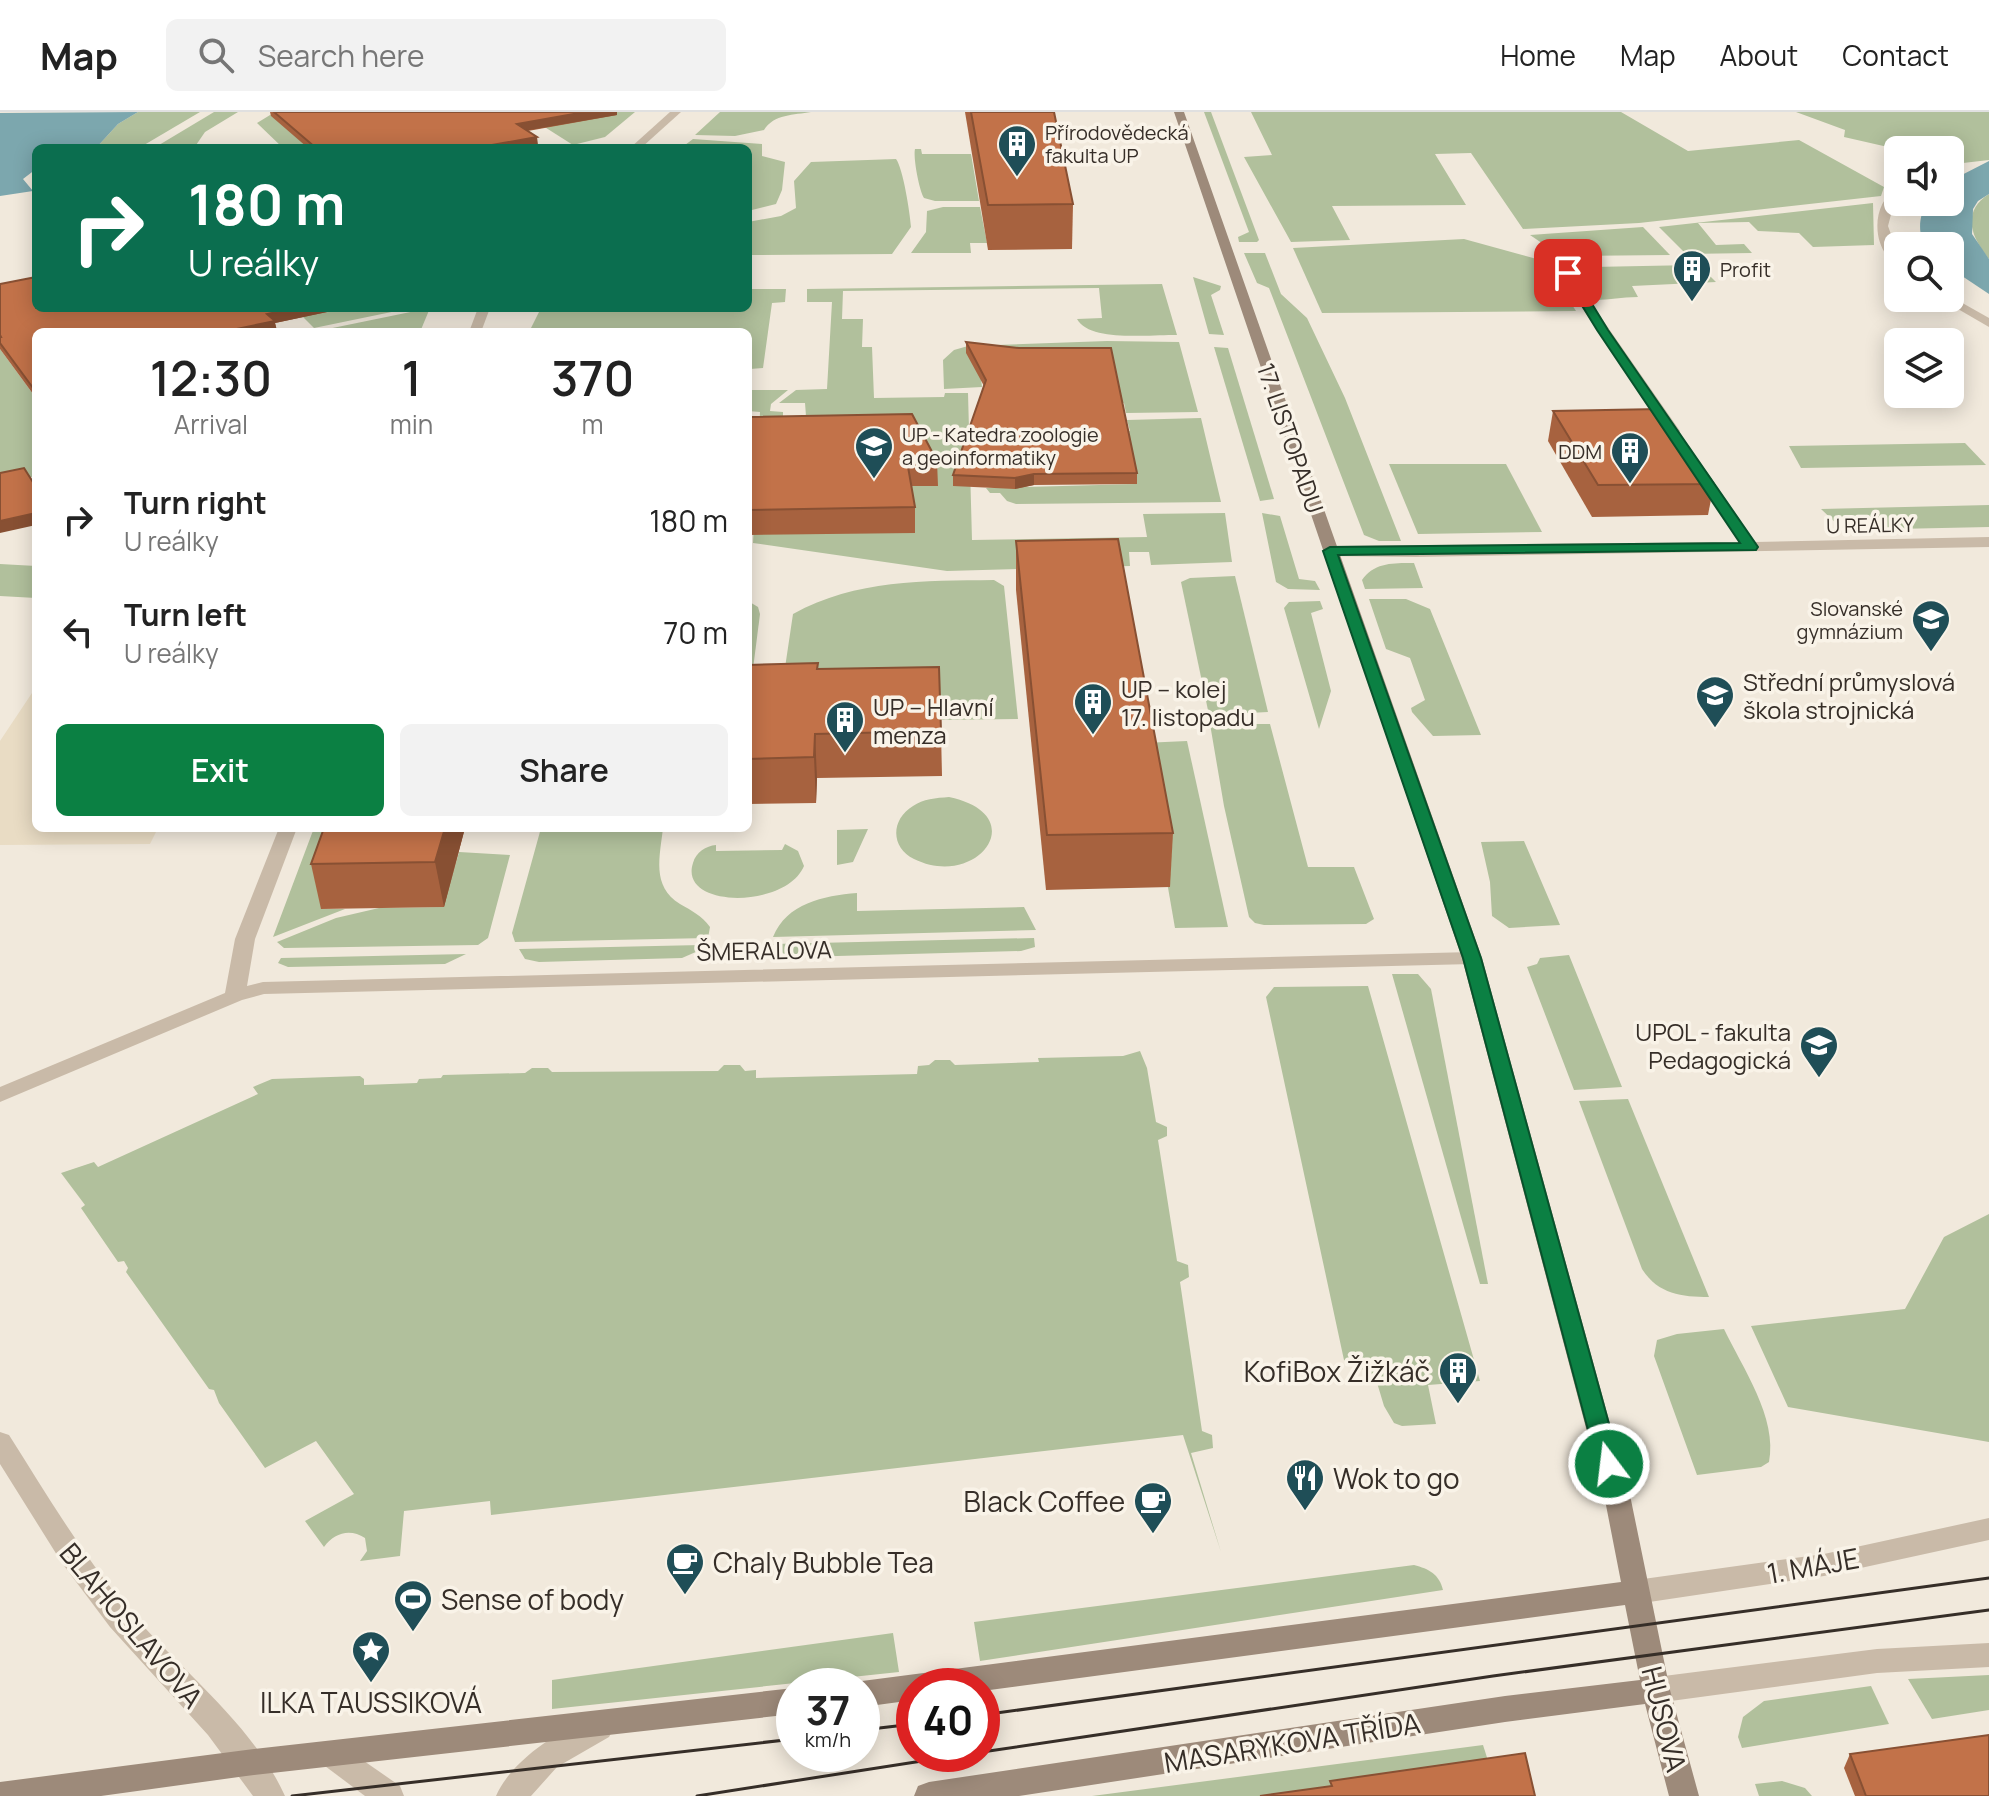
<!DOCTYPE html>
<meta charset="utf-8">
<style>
body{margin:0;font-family:Manrope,sans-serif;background:#f2f2f2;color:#222;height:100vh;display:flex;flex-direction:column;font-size:30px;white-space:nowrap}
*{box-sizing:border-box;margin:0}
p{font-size:26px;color:#767676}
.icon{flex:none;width:44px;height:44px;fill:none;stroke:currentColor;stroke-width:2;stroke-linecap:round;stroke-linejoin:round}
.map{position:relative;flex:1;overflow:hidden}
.drawer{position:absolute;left:32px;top:216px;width:720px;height:504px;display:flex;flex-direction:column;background:#fff;border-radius:12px;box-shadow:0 4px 20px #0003}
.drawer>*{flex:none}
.top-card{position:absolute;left:32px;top:32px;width:720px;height:168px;border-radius:12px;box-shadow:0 4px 20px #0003;background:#0b6e4f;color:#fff;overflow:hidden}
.fabs{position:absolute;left:1884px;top:24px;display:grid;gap:16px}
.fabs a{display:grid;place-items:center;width:80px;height:80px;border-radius:12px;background:#fff;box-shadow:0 4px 20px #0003;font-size:40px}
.speed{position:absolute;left:776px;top:1556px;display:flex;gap:16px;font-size:40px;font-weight:700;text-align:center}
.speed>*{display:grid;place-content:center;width:104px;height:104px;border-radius:50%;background:#fff;box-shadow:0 4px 20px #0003;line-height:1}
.speed small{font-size:20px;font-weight:400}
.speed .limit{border:12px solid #d22;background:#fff;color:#111}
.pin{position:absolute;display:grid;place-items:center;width:68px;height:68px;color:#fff;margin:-34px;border-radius:16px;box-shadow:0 4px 12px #0006}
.me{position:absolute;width:88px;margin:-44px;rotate:345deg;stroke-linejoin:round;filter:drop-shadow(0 0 6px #0008)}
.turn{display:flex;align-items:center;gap:28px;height:168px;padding:0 24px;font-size:36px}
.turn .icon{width:104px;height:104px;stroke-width:2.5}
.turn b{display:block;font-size:56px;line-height:68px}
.eta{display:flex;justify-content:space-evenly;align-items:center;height:136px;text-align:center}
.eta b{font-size:48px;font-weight:600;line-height:56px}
.cta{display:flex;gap:16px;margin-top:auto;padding:16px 24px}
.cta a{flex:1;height:92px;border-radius:12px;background:#0b8043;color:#fff;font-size:32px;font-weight:600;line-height:92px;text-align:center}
.cta a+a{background:#f2f2f2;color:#222}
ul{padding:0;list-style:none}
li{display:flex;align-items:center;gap:24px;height:112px;padding:0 24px}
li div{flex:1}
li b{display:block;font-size:30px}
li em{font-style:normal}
header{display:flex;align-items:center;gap:48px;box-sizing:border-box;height:112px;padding:0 40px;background:#fff;border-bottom:2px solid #e0e0e0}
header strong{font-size:38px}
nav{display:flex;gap:44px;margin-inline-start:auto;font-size:28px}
.search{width:560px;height:72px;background:#f2f2f2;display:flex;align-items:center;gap:20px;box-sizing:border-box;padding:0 28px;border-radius:12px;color:#767676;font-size:30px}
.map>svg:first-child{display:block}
</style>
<header>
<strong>Map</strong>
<div class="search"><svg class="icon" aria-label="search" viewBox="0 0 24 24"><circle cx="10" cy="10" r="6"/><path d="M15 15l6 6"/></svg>Search here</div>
<nav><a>Home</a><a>Map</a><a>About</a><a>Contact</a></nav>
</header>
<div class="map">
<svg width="1989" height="1684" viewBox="0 0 1989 1684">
<rect width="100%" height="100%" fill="#f1e9dc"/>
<g fill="#b1c09c">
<path d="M138,0H200L139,36H96L118,12Z"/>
<path d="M214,0H238L205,20L194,36H154Z"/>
<path d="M275,0L308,36H283L257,11Z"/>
<path d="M612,0H635L605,25L573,33L532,7Z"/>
<path d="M720,0H811C794,3 774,2 764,18L735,24L695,23Z"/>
<path d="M1204,0H1211L1259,128L1257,130H1239L1238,125L1249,120Z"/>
<path d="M1251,0H1621L1688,39L1799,28L1884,75L1881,84L1639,111L1523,117L1471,41L1435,42L1466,93L1332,94L1350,128L1291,130L1244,45L1272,43Z"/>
<path d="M1796,0H1989V48L1963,51L1950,49V38H1901L1844,25L1845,18Z"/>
<path d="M693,27L762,32V44L785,50L782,78L776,92L748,99V36H681Z"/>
<path d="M915,37H921L922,42H971L979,89H935L924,86C919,78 913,45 915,37Z"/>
<path d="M896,47C903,56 910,101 911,115L892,142L748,143V110L781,104L796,96L794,69L811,50Z"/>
<path d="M1989,82V147C1971,125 1961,100 1989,82Z"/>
<path d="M1873,91L1874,133L1813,135L1799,121L1758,119L1749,110L1698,111L1716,133L1744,132L1752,141L1686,142L1659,115Z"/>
<path d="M943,95H980L987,131H970L971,141H911L926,120L927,99Z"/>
<path d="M1643,115L1670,143L1569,144L1558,142L1530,123Z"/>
<path d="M1464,127L1544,149L1576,199L1322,201L1293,136Z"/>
<path d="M1244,141H1265L1281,182L1307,206L1345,286L1401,429H1379L1364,423L1269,176L1257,171Z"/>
<path d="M1694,153L1700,161H1707L1716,170L1632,174L1638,185C1620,185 1612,188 1594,188L1577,160L1592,155Z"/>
<path d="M1193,165L1221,174L1220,178L1211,183L1224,223L1209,222Z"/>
<path d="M1162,172L1177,223C1152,222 1090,231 1077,207L1102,206L1099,176L843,179L842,207H863L862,235H872L874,286L944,285L945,281H968L972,428L1147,425L1143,402L1225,401L1232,450L1151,453L1149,440H1129L1130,454L947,459L753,431L760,300L748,299V278H788L771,292L770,299L783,300V304H806L805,291H779L796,278L827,277L832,190H807V177Z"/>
<path d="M748,177H786L785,190L772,191L763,256L750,257L748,272V220H529L541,196H748Z"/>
<path d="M294,196C332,202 372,196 411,196L314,216Z"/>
<path d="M430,196L420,220H313Z"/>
<path d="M1107,229L1179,230L1198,300L1126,301L1124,291L981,266L982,275L944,277L943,248L954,238L968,234Z"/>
<path d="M1214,235L1228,236L1274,387L1260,389Z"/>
<path d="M0,237L36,286V364L0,372Z"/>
<path d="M1201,306L1221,390L1016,392L1007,389L1000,381H990L986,376L1136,372L1121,320L1130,319L1127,308Z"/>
<path d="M1965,331L1986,353L1801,356L1789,334Z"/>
<path d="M1389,352H1506L1542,420L1418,422Z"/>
<path d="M1989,393V415L1848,418L1840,415L1821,397Z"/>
<path d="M1262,401L1280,404L1299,467L1315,469L1320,478L1288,477L1276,470Z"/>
<path d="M1414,451L1423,476L1365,477L1362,468C1374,450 1395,451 1414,451Z"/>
<path d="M0,452L36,454V486L0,484Z"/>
<path d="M1235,464L1268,600L1209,603L1181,470L1190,466Z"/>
<path d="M994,468L1004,474L1018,607L939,608L779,596L793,502C857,467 923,469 994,468Z"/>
<path d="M1369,487H1406L1430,497L1481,623L1433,624L1412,600L1411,596L1425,588L1410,546L1386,537Z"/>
<path d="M748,489L758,495L760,502L748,596Z"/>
<path d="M1320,489L1323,497L1311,501L1331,579L1319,617L1284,496L1289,490Z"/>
<path d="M1210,612H1270L1308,755H1354L1374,807L1366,812L1264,813L1255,811L1249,805L1224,694Z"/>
<path d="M1187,629L1228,815L1175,816L1143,631Z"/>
<path d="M949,685C1034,703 977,778 914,747C891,736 890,708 913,694C923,687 936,686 949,685Z"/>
<path d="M314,716H350L322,797H345L273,825Z"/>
<path d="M541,716H663C660,744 651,774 680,792C692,799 701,803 710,815L708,826L515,830L512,821Z"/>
<path d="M868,717L853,750L837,753V718Z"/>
<path d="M1524,729L1560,813L1509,816L1492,804L1490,770L1481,730Z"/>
<path d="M785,732L798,739L804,754C786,797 678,797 693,751C696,740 706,734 716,733V739L782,738Z"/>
<path d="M459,740L510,743L488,826L478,833L284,836L277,830L336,806L379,796L443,795Z"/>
<path d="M857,781V799L1024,795L1036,818L773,825C787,791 823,784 857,781Z"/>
<path d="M1034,826L1035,835L1021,839L801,845L784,842L773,832Z"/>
<path d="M701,833L698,839L682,846L539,850L525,847L519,837Z"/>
<path d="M466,842L445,852L288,855L278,851L281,846Z"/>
<path d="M1569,843L1622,975L1574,978L1527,855L1537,852L1540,846Z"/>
<path d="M1392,862H1418L1431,877L1488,1172H1480Z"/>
<path d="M1368,874L1480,1269L1428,1273L1436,1312L1402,1314L1394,1311L1384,1294L1375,1264L1344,1248L1266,885L1274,875Z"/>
<path d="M1140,939L1147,956L1156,1010L1167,1015V1024L1158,1028L1177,1149L1188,1153L1189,1165L1180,1170L1202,1319L1212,1323L1213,1336L1191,1341L1221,1440L1183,1323L491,1403L490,1389L404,1399L400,1444L360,1449L367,1439L365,1426C350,1416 334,1421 324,1435L305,1409L354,1382L316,1329L265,1356L219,1291L214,1278L209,1277L126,1160L128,1156L124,1149L118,1150L81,1096L85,1093L61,1061L94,1050L98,1055L258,982L253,975L272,967L360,964L364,967V973L417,971L419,967L441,966L443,963L525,961L532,956H548L552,960L718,959L724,953H740L745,959L756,958V966L917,962L918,954L929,953L935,948H950L955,953L1039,950L1038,946L1123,944Z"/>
<path d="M1628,987L1709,1185C1681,1185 1658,1182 1642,1157L1579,989Z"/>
<path d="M1989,1102V1330L1788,1295L1751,1214L1905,1197L1944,1125Z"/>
<path d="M1724,1217C1742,1255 1778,1306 1769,1350L1761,1355L1697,1363L1654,1244L1657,1228L1677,1222Z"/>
<path d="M1414,1453C1429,1457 1439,1462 1443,1478L980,1549L974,1510Z"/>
<path d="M893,1521L899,1560L552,1597V1568Z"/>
<path d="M1989,1563V1598L1932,1607L1908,1567Z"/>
<path d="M1871,1574L1889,1612L1742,1636L1738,1625L1743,1605L1764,1589Z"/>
<path d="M1483,1633L1491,1658L1341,1684H1092Z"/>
<path d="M1782,1669L1805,1676L1812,1684H1759L1755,1672Z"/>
</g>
<path fill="#e9dcc4" d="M36,575V716H158L150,732L0,733V629Z"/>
<g fill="#7ca7ae">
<path d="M138,0L118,12L96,36H36V57L23,67L33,79L0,84V1Z"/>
<path d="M1989,49V82L1978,89L1973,97L1972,122L1989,147V182L1950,156V134H1927C1916,122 1920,104 1926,90H1950V69Z"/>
</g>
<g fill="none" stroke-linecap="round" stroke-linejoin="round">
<g fill="#c9baa8" fill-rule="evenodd">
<path d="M670,0H681L641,36H630Z"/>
<path d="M1898,76L1888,114L1898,142V153C1871,139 1870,90 1898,76Z"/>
<path d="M1565,149L1575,151L1574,161L1584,181L1680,319L1678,322H1668L1572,181L1562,161Z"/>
<path d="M1950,184L1989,206V215L1939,186Z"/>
<path d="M478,196H490L481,220H469Z"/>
<path d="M1699,355L1704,356L1755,430L1989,425V435L1416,445L1330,444L1322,439L1330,434L1740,430L1692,359Z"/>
<path d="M279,716H297L255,827L247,874L263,870L1472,840L1482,846L1472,852L264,882L242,888L0,990V975L225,881L235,827Z"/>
<path d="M0,1320L9,1323C47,1383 83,1444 129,1498C180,1558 252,1611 285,1684H253L208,1623L110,1515L62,1451L0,1352Z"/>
<path d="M1989,1406V1428L1824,1464L1636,1492L1626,1488L1622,1480L1626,1472L1636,1468L1824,1442Z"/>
<path d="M1989,1531V1555L1877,1561L1656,1591L1646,1587L1642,1578L1646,1569L1656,1565L1877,1537Z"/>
<path d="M599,1603L609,1607L614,1616L609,1625L557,1655L531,1684H496C513,1646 561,1617 599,1603Z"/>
<path d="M331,1629L341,1633L400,1674L404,1684H365L321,1651L316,1642L321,1633Z"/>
</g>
<g fill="#9d8a7a" fill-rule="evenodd">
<path d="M1174,0H1184L1482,846L1631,1388L1670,1578L1699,1684H1669L1645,1592L1505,1610L1019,1684H914L918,1674L929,1670L1505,1584L1640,1568L1625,1493L982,1579V1574H914V1588L862,1595V1574H851L862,1569L1621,1470L1605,1388L1462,846Z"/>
<path d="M794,1576V1602L246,1664L101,1684H0V1670L246,1638Z"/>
</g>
<g stroke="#362e28" stroke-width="3">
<path d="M982,1603L1989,1466"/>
<path d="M862,1618L914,1612"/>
<path d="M982,1640L1493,1564L1989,1498"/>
<path d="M292,1684L794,1627"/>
<path d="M697,1684L967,1642"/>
</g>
</g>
<g fill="#a7623f">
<path d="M270,0H617V3L528,19L538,33L524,36H308L271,4Z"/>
<path d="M965,0H1054L1073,92L1072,137L988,138Z"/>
<path d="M0,172L36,196H346L275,211L277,219L36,220V286L0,237Z"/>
<path d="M966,230L1137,361V372L1034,373L1015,377L953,374V363L984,274L966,241Z"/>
<path d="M1553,299L1714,372L1708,403L1592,405L1548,329Z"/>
<path d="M748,305L937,349L938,374H911L915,395V421L748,423Z"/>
<path d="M1016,429L1173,721L1170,775L1046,778L1016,478Z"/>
<path d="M818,551V557L941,619L942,664L817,666L816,691L748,692V553Z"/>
<path d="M465,716L444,795L321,797L311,752Z"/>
<path d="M1850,1642L1989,1684H1855L1844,1656Z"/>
</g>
<g fill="#885033">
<path d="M585,0H617V3L518,20L517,12Z"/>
<path d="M537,25L538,33L524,36H475Z"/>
<path d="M296,196H346L275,211L277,219L273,220H222L267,202Z"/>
<path d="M1034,362V373L1015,377V366Z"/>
<path d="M36,401V413L0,421V409Z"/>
<path d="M815,622L817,666L816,691L814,645Z"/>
<path d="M445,716H465L444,795L435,750Z"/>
</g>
<g fill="#c27249" stroke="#885033" stroke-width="2">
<path d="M274,0H585L517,12L537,25L475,36H316Z"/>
<path d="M971,0H1054L1073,92L988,93Z"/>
<path d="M36,165V196H296L267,202L275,209L222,220H36V280L0,231V225H1L0,223V172Z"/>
<path d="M966,230L1019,236H1111L1137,361L1034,362L1015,366L953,363L986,268Z"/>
<path d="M1660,297L1714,372L1598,373L1553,299Z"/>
<path d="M912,302L937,349H907L915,395L748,398V305Z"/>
<path d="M24,356L36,375V401L0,409V361Z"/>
<path d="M1118,427L1173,721L1047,723L1016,429Z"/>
<path d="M818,551L817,557L939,555L941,619L815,622L814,645L748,647V553Z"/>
<path d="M324,716H445L435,750L311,752Z"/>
<path d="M1989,1623V1684H1866L1850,1642Z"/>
<path d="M1525,1641L1535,1684H1260L1332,1674L1330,1669Z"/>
</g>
<path fill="#0b8043" stroke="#07532c" stroke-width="2" d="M1568,158L1573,161L1608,218L1758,435L1756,438L1338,443L1481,846L1620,1352L1617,1358L1609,1361L1600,1358L1597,1352L1463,846L1323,439L1330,435L1740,431L1597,218L1562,161Z"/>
<defs>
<symbol id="building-pin" viewBox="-11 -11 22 30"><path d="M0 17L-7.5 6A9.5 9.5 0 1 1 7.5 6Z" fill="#1f4e57" stroke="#f9f3e8"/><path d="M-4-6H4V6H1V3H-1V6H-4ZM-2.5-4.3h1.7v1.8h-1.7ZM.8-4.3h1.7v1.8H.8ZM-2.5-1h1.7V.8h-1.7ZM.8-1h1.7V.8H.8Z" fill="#fff"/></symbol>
<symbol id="university-pin" viewBox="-11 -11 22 30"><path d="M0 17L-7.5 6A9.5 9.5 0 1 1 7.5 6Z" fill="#1f4e57" stroke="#f9f3e8"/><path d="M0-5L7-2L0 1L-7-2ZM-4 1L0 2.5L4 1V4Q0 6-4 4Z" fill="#fff"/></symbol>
<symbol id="restaurant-pin" viewBox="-11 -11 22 30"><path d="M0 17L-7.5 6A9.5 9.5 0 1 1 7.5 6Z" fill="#1f4e57" stroke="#f9f3e8"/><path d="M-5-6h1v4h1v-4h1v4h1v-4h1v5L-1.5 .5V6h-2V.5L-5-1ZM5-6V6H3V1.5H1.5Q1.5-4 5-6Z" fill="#fff"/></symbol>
<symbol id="cafe-pin" viewBox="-11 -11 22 30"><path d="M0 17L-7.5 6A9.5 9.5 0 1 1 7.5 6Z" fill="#1f4e57" stroke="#f9f3e8"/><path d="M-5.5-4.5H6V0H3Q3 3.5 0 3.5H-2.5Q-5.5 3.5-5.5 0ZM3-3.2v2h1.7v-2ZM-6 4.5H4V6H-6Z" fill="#fff"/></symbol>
<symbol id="stadium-pin" viewBox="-11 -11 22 30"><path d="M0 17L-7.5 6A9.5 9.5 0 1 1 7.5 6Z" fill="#1f4e57" stroke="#f9f3e8"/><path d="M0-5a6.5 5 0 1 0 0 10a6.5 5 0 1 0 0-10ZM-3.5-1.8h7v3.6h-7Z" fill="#fff"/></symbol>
<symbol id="sight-pin" viewBox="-11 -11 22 30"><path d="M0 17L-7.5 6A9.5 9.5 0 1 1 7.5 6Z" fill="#1f4e57" stroke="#f9f3e8"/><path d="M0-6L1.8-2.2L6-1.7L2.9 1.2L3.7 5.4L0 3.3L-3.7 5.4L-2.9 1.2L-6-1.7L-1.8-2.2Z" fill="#fff"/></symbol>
</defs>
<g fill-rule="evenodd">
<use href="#building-pin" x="995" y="10" width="44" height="60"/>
<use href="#building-pin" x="1670" y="135" width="44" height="60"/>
<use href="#university-pin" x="852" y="312" width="44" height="60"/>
<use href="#building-pin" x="1608" y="317" width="44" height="60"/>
<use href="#university-pin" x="1909" y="485" width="44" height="60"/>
<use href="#university-pin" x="1693" y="561" width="44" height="60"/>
<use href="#building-pin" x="1071" y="568" width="44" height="60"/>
<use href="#building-pin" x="823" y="586" width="44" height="60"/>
<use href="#university-pin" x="1797" y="911" width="44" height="60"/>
<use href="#building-pin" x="1436" y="1237" width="44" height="60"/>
<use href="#restaurant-pin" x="1283" y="1344" width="44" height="60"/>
<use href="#cafe-pin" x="1131" y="1367" width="44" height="60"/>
<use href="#cafe-pin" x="663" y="1428" width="44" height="60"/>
<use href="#stadium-pin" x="391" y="1465" width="44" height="60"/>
<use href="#sight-pin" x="349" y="1516" width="44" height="60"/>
</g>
<g text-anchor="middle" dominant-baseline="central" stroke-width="7" stroke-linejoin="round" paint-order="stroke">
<g font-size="20" fill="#362e28" stroke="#f9f3e8" text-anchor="start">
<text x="1045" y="20">Přírodovědecká<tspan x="1045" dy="23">fakulta UP</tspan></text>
<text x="1720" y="157">Profit</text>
<text x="902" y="322">UP - Katedra zoologie<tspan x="902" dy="23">a geoinformatiky</tspan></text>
<text x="1602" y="339" text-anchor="end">DDM</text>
<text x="1903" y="496" text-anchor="end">Slovanské<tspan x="1903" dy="23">gymnázium</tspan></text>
</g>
<g font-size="20" fill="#362e28" stroke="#f9f3e8">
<text transform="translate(1870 413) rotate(-1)">U REÁLKY</text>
</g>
<g font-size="24" fill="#362e28" stroke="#f9f3e8">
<text transform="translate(1291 326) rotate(71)">17. LISTOPADU</text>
<text transform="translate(764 838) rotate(-1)">ŠMERALOVA</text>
</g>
<g font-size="24" fill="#362e28" stroke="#f9f3e8" text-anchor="start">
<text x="1743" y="569">Střední průmyslová<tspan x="1743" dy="28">škola strojnická</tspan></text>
<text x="1121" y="576">UP – kolej<tspan x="1121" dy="28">17. listopadu</tspan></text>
<text x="873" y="594">UP – Hlavní<tspan x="873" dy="28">menza</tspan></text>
<text x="1791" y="919" text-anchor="end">UPOL - fakulta<tspan x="1791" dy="28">Pedagogická</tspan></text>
</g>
<g font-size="28" fill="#362e28" stroke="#f9f3e8" text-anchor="start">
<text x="1430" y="1259" text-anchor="end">KofiBox Žižkáč</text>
<text x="1333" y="1366">Wok to go</text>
<text x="1125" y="1389" text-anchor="end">Black Coffee</text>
<text x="713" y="1450">Chaly Bubble Tea</text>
<text x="441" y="1487">Sense of body</text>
<text x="371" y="1590" text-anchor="middle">ILKA TAUSSIKOVÁ</text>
</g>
<g font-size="28" fill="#362e28" stroke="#f9f3e8">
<text transform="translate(1813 1453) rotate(-10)">1. MÁJE</text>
<text transform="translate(132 1513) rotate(50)">BLAHOSLAVOVA</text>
<text transform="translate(1665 1607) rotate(76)">HUSOVA</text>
<text transform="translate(1292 1630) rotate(-9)">MASARYKOVA TŘÍDA</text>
</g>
</g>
</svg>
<div class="fabs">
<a><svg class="icon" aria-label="sound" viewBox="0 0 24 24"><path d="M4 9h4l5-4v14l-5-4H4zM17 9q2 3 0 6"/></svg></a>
<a><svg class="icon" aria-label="search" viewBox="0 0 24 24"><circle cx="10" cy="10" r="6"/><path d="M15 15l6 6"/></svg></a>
<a><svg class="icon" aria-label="layers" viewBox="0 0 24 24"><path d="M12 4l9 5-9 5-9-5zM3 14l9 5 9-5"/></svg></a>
</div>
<div class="speed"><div>37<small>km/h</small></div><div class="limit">40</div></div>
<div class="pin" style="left:1568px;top:161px;background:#d93025"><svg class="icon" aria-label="arrive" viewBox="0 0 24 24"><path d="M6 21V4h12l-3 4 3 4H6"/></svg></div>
<svg class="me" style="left:1609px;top:1352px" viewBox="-20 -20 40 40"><circle r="17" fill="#0b8043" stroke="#fff" stroke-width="3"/><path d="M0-11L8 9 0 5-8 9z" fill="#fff"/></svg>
<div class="top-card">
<div class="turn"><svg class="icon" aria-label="right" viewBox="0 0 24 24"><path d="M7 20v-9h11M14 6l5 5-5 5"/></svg><div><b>180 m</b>U reálky</div></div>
</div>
<section class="drawer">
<div class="eta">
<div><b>12:30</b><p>Arrival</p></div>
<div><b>1</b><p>min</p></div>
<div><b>370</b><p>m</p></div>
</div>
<ul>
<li><svg class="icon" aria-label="right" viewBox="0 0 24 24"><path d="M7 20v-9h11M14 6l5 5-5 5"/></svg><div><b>Turn right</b><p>U reálky</p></div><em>180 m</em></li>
<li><svg class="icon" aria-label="left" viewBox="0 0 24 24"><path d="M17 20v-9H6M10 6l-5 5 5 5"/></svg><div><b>Turn left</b><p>U reálky</p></div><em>70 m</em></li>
</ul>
<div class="cta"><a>Exit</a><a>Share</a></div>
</section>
</div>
